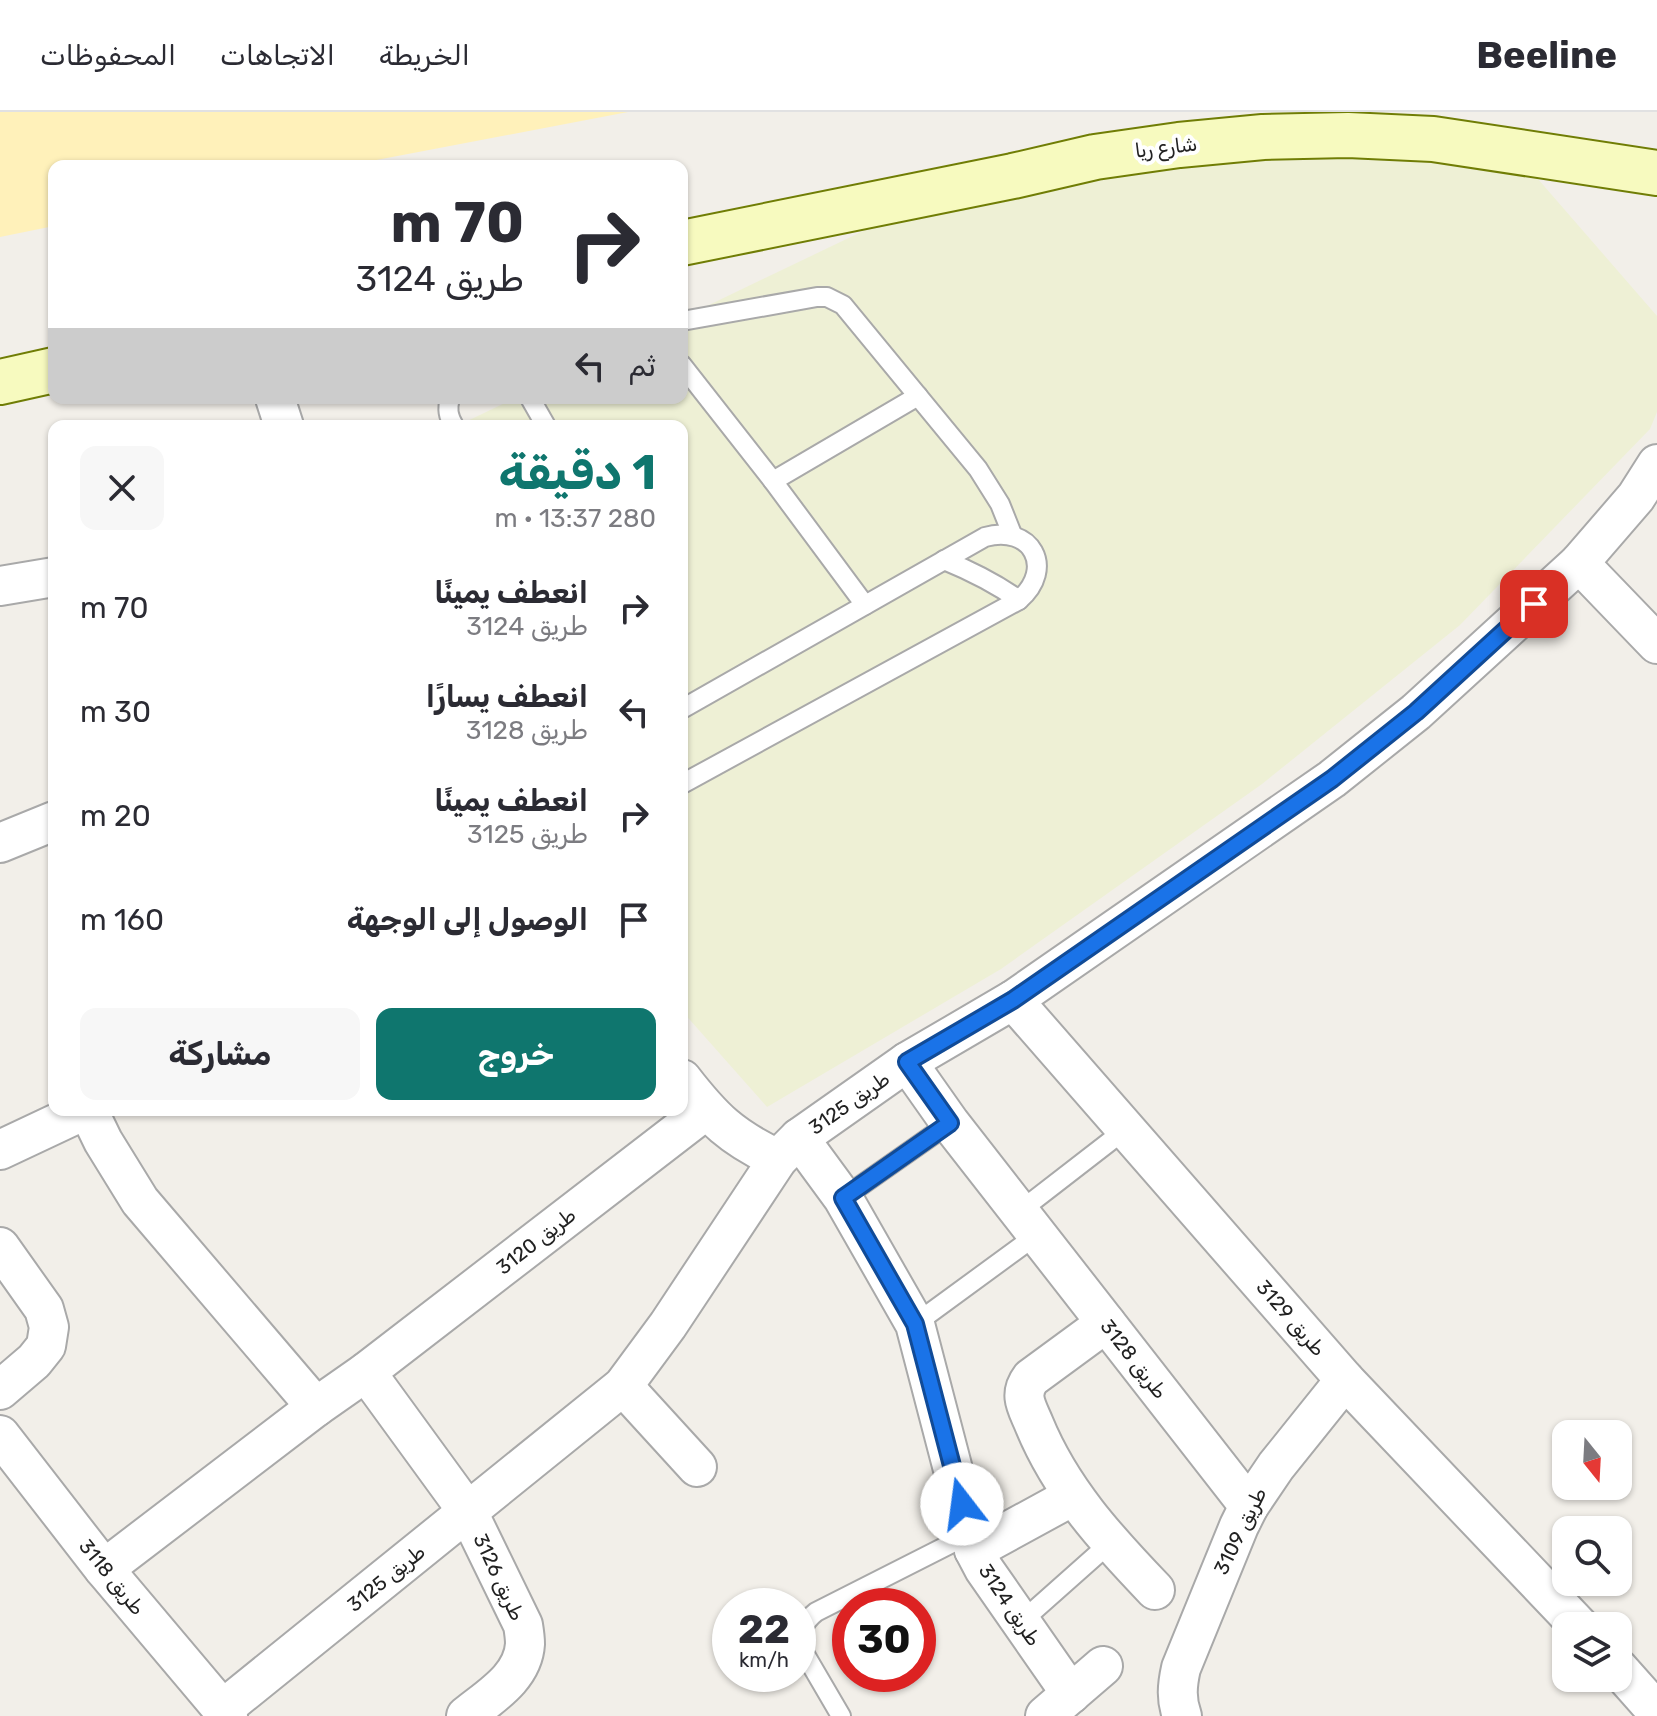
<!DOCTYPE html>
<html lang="ar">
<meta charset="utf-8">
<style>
body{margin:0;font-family:Rubik,"Noto Naskh Arabic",sans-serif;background:#f7f7f7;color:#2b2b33;direction:rtl;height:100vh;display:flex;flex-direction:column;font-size:30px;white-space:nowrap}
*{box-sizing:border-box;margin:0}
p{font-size:26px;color:#7c7c81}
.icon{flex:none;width:44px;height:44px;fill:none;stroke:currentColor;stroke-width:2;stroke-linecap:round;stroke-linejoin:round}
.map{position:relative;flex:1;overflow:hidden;direction:ltr}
.drawer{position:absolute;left:48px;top:308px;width:640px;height:696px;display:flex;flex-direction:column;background:#fff;border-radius:16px;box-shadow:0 2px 6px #0004;direction:rtl}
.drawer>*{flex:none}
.guide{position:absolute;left:48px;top:48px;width:640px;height:244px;border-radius:16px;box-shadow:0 2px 6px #0004;direction:rtl;background:#fff;color:#2b2b33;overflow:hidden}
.needle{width:52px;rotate:162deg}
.tools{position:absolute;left:1552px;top:1308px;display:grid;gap:16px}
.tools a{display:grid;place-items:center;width:80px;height:80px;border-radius:16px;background:#fff;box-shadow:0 2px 6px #0004;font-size:40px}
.speed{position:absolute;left:712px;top:1476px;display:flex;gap:16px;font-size:40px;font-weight:700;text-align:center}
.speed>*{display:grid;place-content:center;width:104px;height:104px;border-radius:50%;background:#fff;box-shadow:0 2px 6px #0004;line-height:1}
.speed small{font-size:20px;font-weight:400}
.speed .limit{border:12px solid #d22;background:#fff;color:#111}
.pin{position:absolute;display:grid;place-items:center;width:68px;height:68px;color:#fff;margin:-34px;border-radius:16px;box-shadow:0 4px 12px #0006}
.me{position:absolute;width:88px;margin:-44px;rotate:345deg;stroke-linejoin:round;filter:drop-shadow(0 0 6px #0008)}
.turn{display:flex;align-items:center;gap:28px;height:168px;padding:0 32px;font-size:36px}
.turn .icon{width:104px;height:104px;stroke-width:2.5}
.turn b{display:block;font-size:56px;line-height:68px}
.then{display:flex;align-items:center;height:76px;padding:0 32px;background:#0003;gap:16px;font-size:30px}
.round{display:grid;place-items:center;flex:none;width:84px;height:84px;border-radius:16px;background:#f7f7f7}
.head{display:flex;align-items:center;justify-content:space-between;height:136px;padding:0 32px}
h1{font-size:48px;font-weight:700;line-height:60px;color:#0f766e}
.primary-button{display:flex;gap:16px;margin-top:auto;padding:16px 32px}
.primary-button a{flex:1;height:92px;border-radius:16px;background:#0f766e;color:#fff;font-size:32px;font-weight:700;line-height:92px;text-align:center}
.primary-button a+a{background:#f7f7f7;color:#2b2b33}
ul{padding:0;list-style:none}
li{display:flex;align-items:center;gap:24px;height:104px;padding:0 32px}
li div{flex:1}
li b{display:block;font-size:30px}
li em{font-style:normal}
header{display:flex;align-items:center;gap:48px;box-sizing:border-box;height:112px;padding:0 40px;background:#fff;border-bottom:2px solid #e1e1e2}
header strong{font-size:38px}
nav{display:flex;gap:44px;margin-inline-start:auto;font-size:28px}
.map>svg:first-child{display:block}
</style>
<header>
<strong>Beeline</strong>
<nav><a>الخريطة</a><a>الاتجاهات</a><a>المحفوظات</a></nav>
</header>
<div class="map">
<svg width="1657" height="1604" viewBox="0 0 1657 1604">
<rect width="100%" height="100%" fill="#f2efe9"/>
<path fill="#eef0d5" d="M1414,41L1531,59L1657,204V300L1650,317L1460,513L1262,672L1001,857L767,995L682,899V314H457L515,286H682V206L884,109L1132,51Z"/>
<path fill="#fff1ba" d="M0,0H628L345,54H54V114L0,125Z"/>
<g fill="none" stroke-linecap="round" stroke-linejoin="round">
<defs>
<g id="service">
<path d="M682,209L817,185H827L843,193L978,357L1000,392L1012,422"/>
<path d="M682,253L773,369L865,493"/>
<path d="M450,286C447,297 448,304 454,314"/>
<path d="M530,286L546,314"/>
<path d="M773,369L918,284"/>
<path d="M944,448C971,459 995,471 1019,488"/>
<path d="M682,597L985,425C1031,412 1056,456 1019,488L682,672"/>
<path d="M843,1086L950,1011"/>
<path d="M1020,1099L1126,1017"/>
<path d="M915,1212L1038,1122"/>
<path d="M1021,1510L1110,1431"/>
<path d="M841,1604L803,1539C799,1522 802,1511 816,1500L970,1422"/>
</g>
<g id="minor">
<path d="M275,286L284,314"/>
<path d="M1579,451L1657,532"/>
<path d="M0,474L54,465"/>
<path d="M0,731L54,709"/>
<path d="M1013,888L1345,1268L1579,1514"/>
<path d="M907,950L950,1011L1249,1394"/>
<path d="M682,967C713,1007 731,1025 778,1047"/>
<path d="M88,998L103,1029L140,1089L316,1295"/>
<path d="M799,1026L843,1086L915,1212L974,1438L984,1457L1071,1582"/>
<path d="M0,1038L85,998"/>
<path d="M0,1135L44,1197L49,1215L46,1234L34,1249L0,1278"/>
<path d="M1106,1211L1031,1266C1018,1283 1027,1295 1034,1312C1061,1378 1107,1428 1155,1478"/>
<path d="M366,1260L468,1400L523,1513C524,1519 525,1526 525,1532C523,1566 489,1585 466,1604"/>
<path d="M623,1274L697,1355"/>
<path d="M0,1323L104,1457L228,1604"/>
<path d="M974,1438L1073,1384"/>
<path d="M104,1457L316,1295L366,1260L706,998"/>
<path d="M1618,1556L1657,1600"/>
<path d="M223,1597L623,1274L668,1213L778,1047L799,1026L907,950L1013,888L1332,667L1416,600L1579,451L1636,385L1657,352"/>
<path d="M1045,1604L1103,1554"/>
<path d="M1182,1604C1176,1587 1177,1574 1181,1556L1239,1414L1249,1394L1276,1354L1345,1268"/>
</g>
<g id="secondary">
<path d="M682,131L1013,64L1095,45L1179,33L1263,25L1348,23L1433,27L1657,61"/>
<path d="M0,270L54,258"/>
</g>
</defs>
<use href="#service" stroke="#a9a9a9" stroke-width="22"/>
<use href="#minor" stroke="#a9a9a9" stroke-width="42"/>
<use href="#secondary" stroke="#707d05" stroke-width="48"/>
<use href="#service" stroke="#fff" stroke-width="18"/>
<use href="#minor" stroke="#fff" stroke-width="38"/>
<use href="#secondary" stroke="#f7fabf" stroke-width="44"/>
</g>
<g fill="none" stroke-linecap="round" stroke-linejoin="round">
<defs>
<path id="route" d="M962,1392L915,1212L843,1086L950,1011L907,950L1013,888L1332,667L1416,600L1534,492"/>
</defs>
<use href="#route" stroke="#114b97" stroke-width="20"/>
<use href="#route" stroke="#1a73e8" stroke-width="14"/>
</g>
<g text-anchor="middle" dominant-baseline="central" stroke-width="8" stroke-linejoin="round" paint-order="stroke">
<g font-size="20" fill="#222" stroke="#fff">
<text transform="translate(1166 35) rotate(-7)">شارع ريا</text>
<text transform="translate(849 991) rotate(-35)">طريق 3125</text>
<text transform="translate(536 1129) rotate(-38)">طريق 3120</text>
<text transform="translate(1291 1206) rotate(49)">طريق 3129</text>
<text transform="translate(1134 1247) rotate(52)">طريق 3128</text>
<text transform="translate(1240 1419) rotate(-64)">طريق 3109</text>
<text transform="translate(112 1465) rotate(51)">طريق 3118</text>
<text transform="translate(499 1465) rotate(65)">طريق 3126</text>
<text transform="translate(386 1466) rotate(-39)">طريق 3125</text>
<text transform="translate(1010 1493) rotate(56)">طريق 3124</text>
</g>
</g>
</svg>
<div class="tools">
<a><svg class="needle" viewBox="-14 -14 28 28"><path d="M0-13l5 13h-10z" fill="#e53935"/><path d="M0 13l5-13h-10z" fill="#7c7c81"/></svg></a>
<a><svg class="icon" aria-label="search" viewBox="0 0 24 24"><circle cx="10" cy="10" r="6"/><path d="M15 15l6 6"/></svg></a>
<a><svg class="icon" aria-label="layers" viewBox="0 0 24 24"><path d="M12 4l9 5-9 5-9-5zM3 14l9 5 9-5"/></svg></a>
</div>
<div class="speed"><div>22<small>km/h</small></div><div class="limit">30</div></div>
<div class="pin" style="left:1534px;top:492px;background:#d93025"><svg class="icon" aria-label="arrive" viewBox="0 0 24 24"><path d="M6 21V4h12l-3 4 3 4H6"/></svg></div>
<svg class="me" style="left:962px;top:1392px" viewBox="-20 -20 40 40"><circle r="19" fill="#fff"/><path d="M0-13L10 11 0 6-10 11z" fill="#1a73e8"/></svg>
<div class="guide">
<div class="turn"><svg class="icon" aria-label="right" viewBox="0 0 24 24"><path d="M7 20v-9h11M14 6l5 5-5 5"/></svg><div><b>70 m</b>طريق 3124</div></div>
<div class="then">ثم<svg class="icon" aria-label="left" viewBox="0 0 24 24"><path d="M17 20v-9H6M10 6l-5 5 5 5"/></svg></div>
</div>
<section class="drawer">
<div class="head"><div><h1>1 دقيقة</h1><p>280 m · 13:37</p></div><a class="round"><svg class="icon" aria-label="close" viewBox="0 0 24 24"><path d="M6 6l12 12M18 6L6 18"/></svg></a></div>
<ul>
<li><svg class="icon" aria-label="right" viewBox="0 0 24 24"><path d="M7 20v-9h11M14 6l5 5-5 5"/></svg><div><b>انعطف يمينًا</b><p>طريق 3124</p></div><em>70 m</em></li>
<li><svg class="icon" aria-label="left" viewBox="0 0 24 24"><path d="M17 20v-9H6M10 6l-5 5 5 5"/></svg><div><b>انعطف يسارًا</b><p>طريق 3128</p></div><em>30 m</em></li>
<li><svg class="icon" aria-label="right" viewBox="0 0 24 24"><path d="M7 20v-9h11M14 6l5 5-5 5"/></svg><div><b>انعطف يمينًا</b><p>طريق 3125</p></div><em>20 m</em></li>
<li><svg class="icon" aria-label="arrive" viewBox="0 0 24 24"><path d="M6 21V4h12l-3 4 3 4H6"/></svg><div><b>الوصول إلى الوجهة</b></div><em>160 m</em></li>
</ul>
<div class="primary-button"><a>خروج</a><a>مشاركة</a></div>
</section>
</div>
